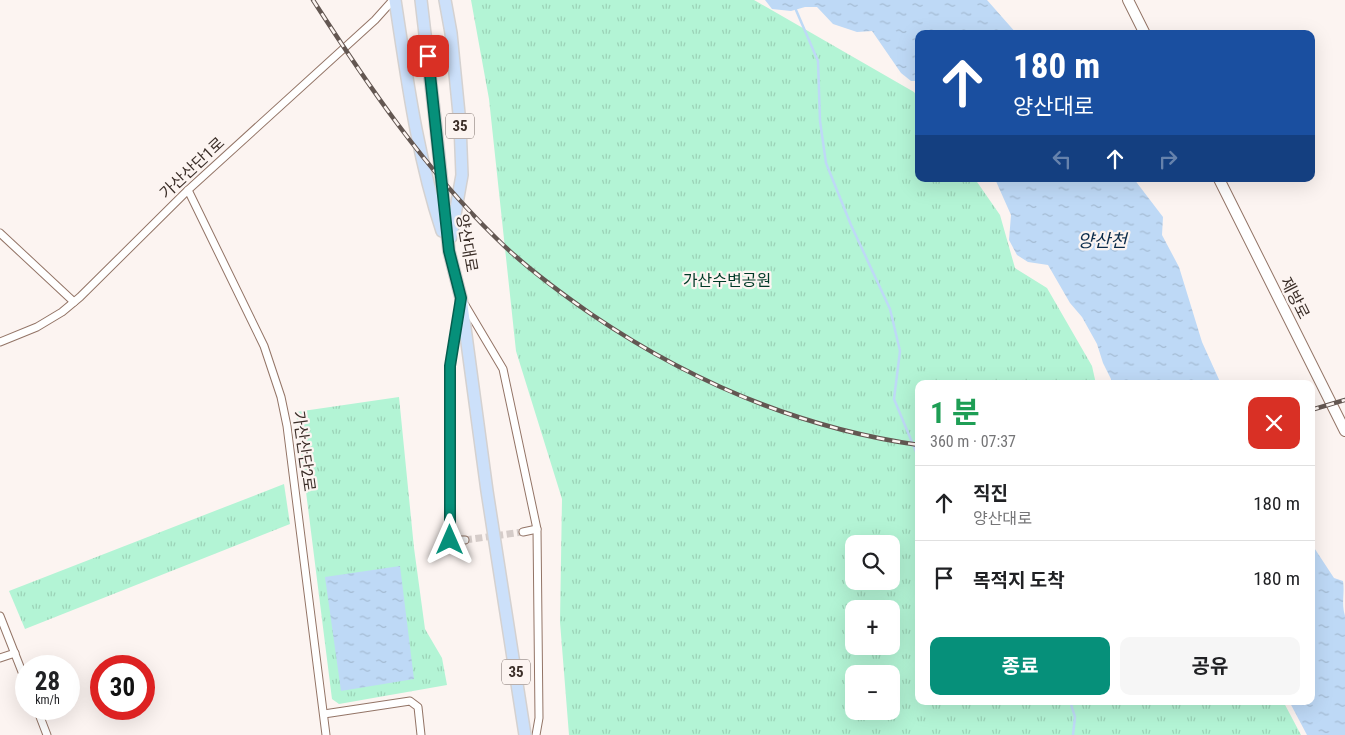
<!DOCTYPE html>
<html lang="ko">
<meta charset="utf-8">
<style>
body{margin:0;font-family:"Roboto Condensed","Noto Sans KR",sans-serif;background:#f6f6f6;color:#202124;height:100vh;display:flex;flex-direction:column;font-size:19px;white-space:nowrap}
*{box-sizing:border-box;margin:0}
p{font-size:16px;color:#757577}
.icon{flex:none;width:28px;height:28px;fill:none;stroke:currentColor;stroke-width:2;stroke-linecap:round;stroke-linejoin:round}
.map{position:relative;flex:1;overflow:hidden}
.drawer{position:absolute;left:915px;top:380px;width:400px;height:325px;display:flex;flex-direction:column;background:#fff;border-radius:10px;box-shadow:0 5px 20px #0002}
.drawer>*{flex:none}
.top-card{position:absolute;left:915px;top:30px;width:400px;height:152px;border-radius:10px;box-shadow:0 5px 20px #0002;background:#1a4fa0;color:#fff;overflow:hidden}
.controls{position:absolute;left:845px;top:535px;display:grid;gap:10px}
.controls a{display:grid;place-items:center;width:55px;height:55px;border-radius:10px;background:#fff;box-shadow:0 5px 20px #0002;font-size:25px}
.speed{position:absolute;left:15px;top:655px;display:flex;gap:10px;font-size:25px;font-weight:700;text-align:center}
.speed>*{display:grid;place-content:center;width:65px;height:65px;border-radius:50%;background:#fff;box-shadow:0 5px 20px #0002;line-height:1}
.speed small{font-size:12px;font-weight:400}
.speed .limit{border:8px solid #d22;background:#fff;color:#111}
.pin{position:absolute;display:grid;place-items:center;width:42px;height:42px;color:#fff;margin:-21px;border-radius:10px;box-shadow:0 2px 8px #0006}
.me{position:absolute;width:55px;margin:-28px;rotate:0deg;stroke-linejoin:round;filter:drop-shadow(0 0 4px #0008)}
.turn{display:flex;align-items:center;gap:18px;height:105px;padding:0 15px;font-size:22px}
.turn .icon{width:65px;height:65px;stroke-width:2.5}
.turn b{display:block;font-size:35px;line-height:42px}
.lanes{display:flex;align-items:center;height:48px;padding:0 15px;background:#0003;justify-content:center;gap:25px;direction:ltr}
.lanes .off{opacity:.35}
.round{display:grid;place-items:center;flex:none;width:52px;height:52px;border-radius:10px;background:#f6f6f6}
.headline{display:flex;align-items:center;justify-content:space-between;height:85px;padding:0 15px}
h1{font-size:30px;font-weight:700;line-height:38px;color:#1e9e55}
.button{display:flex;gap:10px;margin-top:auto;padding:10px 15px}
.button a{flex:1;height:58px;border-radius:10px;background:#06907a;color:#fff;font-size:20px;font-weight:700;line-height:58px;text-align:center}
.button a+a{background:#f6f6f6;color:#202124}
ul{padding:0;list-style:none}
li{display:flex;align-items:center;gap:15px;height:75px;padding:0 15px;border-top:1px solid #e0e0e0}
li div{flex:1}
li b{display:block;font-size:19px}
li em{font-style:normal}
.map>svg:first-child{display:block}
</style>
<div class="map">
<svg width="1345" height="735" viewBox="0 0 1345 735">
<defs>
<pattern id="park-tufts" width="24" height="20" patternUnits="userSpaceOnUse" patternTransform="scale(1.25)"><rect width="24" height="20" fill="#b3f4d5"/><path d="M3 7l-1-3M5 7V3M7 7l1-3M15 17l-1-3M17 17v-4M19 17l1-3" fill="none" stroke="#9bd2b7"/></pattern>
<pattern id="water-ripples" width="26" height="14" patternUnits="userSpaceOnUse" patternTransform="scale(1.25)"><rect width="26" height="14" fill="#bed9f6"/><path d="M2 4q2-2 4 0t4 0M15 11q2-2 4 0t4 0" fill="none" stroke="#a4bbd3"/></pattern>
</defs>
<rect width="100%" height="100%" fill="#fcf4f1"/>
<g fill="url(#park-tufts)" fill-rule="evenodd">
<path d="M471,0H754L914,92L919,99V179H975L1000,215L1015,268L1047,288L1092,366L1096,384H919V701H1283L1301,735H569L560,622L562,499L516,351L489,99ZM854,544H891V581H854ZM854,609H891V646H854ZM854,674H891V711H854Z"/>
<path d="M399,397L414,548L425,629L442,658L447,685L339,704L332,699L296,412Z"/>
<path d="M284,484L290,524L25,629L9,591Z"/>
</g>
<g fill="url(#water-ripples)">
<path d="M765,0H987L1017,34H919V81H911L901,73L872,31L857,32L833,24L817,7H805L791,11L772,9Z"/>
<path d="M995,179H1134L1163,217L1162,235L1179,267L1202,342L1221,384H1111V379L1103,363L1097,344L1082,317L1070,303L1048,265L1028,262L1017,255L1009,240L1011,215Z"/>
<path d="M1311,543L1334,578L1343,581C1345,594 1341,602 1345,616V735H1307L1289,701H1311Z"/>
<path d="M400,566L414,679L341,691L325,577Z"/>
</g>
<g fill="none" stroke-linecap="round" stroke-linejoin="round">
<g stroke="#bed9f6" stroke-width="2.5">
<path d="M796,10L818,61L820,121L826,163L851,225L890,309L900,351L894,399L919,459"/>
<path d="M1070,701L1075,717L1073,735"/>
</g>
<path stroke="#d5ccc9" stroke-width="7" stroke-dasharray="7 3.5" stroke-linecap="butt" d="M465,540L523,532"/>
<defs>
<g id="minor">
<path d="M188,190L264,346L281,397L287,426L326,735"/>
<path d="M0,233L74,302"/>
<path d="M465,305L503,369L537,529L539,718L536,735"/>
<path d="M459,309L450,366L451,540H465"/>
<path d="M0,342L37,327L62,312L80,297L188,190L375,20L393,0"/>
<path d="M523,532L537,529"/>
<path d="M0,616L26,682"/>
<path d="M0,658L15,653"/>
<path d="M37,709L47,735"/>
<path d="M324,714L410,701L418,707L421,735"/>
</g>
<g id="secondary">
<path d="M1128,0L1145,34"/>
<path d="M1219,179L1345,431"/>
</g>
<g id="primary">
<path d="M395,0C407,78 417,156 442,231"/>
<path d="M421,0L435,119L449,251L461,298L487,491L525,735"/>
<path d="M445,0L451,33L460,124L462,175L451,237"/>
</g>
</defs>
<use href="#minor" stroke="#937466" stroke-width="9"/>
<use href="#secondary" stroke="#937466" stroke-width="12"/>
<use href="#primary" stroke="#d4d1d0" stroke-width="14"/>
<use href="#minor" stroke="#fff" stroke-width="7"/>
<use href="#secondary" stroke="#fff" stroke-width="10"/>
<use href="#primary" stroke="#cce0fa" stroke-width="11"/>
<defs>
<g id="rail">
<path d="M313,0C367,84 424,168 496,238C525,267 558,291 591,314C691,382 799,428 919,445"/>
<path d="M1311,410L1345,400"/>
</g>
</defs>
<use href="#rail" stroke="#635752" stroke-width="4.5"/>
<use href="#rail" stroke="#fcf4f1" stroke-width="2.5" stroke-dasharray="8" stroke-linecap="butt"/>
</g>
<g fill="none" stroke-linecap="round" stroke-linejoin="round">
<defs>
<path id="route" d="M428,56L449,251L461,298L450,366V540"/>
</defs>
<use href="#route" stroke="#045e4f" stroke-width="12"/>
<use href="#route" stroke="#06907a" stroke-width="9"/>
</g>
<g text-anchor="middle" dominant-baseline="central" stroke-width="4.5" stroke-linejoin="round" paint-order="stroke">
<g fill="#fcf4f1" stroke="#756964" stroke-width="1">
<rect x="446" y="113.5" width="28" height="25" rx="4"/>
<rect x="502" y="659.5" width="28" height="25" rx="4"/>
</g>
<g font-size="15" font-weight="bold" fill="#3b2e28">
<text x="460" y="126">35</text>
<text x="516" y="672">35</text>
</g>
<g font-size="16" fill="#3b2e28" stroke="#fcf4f1">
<text transform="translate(192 168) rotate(-43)">가산산단1로</text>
<text transform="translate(467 243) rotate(80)">양산대로</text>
<text transform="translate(1295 298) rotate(63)">제방로</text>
<text transform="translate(304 451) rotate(82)">가산산단2로</text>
</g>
<g font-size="16" fill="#003a27" stroke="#fcf4f1">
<text x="727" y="280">가산수변공원</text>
</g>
<g font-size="18" font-style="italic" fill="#0c2c4b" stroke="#fcf4f1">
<text x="1102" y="240">양산천</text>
</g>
</g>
</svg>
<div class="controls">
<a><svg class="icon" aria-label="search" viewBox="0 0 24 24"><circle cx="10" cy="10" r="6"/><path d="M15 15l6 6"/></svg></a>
<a>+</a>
<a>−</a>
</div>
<div class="speed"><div>28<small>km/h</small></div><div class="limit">30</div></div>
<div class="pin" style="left:428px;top:56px;background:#d93025"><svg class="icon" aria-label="arrive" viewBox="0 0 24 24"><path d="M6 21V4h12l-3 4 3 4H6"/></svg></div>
<svg class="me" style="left:450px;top:540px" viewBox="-20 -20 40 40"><path d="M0-17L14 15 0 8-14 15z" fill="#06907a" stroke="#fff" stroke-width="4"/></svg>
<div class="top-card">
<div class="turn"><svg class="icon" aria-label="ahead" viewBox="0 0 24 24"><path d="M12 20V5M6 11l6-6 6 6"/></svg><div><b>180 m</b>양산대로</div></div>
<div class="lanes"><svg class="icon off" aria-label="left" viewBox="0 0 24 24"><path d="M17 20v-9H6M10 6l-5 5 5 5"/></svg><svg class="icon" aria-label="ahead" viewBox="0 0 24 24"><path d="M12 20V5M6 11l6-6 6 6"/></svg><svg class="icon off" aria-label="right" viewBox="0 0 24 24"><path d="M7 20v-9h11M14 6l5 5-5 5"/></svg></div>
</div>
<section class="drawer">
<div class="headline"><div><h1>1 분</h1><p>360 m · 07:37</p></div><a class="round" style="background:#d93025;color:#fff"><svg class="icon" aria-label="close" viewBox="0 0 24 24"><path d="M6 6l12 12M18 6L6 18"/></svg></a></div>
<ul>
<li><svg class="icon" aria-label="ahead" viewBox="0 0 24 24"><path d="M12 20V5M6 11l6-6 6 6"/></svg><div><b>직진</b><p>양산대로</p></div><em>180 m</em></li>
<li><svg class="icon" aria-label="arrive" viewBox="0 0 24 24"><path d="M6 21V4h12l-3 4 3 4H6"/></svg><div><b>목적지 도착</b></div><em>180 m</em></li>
</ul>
<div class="button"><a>종료</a><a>공유</a></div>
</section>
</div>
